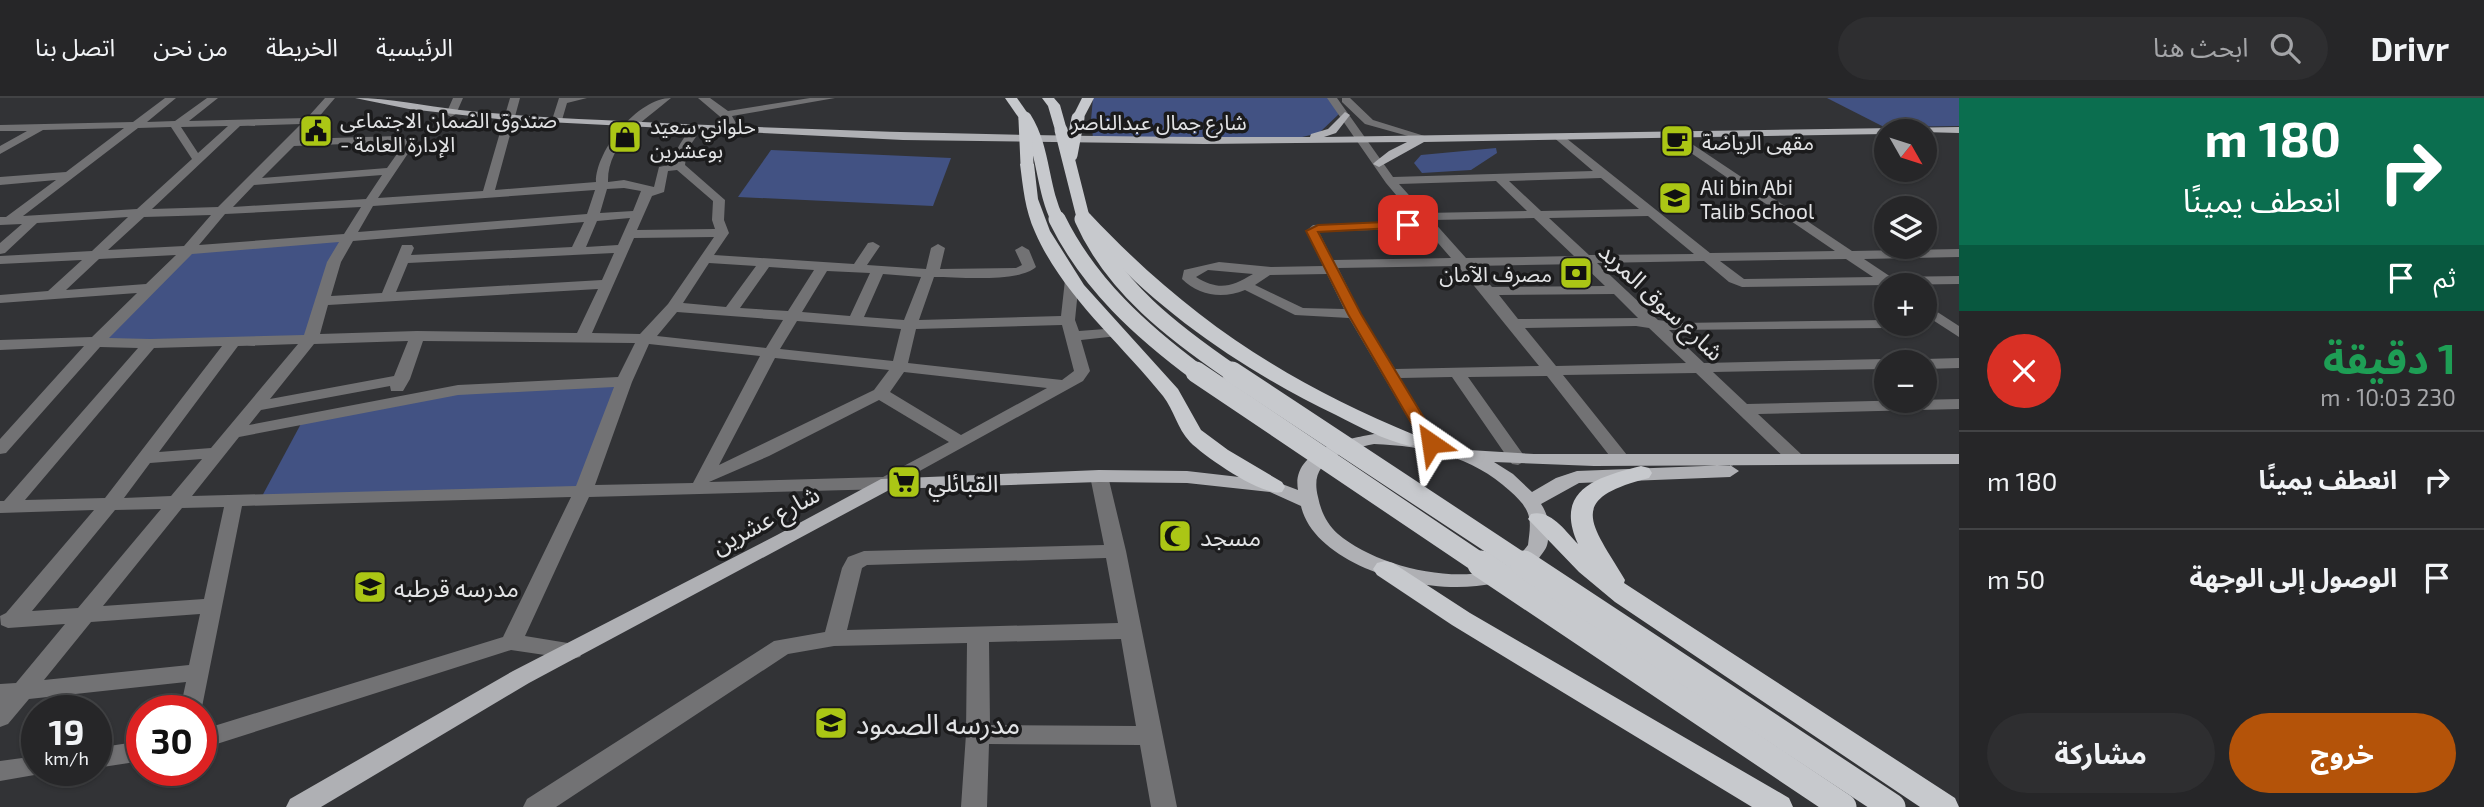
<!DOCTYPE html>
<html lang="ar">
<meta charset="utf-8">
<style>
body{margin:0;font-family:"Exo 2","Noto Sans Arabic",sans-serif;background:#2e2e30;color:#f1f3f6;direction:rtl;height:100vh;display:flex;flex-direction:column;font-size:26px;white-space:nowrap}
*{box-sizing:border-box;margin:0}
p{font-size:23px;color:#a4a5a8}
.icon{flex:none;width:38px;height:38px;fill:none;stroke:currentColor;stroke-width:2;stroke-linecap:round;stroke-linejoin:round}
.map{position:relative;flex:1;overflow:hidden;direction:ltr}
.drawer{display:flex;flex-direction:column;background:#262628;width:525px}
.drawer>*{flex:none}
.guide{background:#0b6e4f;color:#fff;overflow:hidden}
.needle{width:46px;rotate:129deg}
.fabs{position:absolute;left:1874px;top:21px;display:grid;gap:14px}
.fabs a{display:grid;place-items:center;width:63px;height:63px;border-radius:50%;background:#262628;box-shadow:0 2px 5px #0004,0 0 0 2px #424345;font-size:35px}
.speed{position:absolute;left:21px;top:597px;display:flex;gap:14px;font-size:35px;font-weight:700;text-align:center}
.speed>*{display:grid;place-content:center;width:91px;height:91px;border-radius:50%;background:#262628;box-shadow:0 2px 5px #0004,0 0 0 2px #424345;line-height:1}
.speed small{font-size:18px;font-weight:400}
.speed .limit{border:10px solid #d22;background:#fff;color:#111}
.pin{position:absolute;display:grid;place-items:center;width:60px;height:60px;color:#fff;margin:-30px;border-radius:14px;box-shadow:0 4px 10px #0006}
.me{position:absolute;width:77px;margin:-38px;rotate:328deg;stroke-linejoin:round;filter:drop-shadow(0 0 5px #0008)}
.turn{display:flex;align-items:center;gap:24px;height:147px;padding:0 28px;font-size:32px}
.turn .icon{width:91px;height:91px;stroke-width:2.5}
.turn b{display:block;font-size:49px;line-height:60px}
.then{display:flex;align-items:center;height:66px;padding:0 28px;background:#0003;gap:14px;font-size:26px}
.round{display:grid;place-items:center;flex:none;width:74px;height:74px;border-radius:37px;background:#2e2e30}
.headline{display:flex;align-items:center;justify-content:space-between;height:119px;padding:0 28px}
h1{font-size:42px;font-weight:700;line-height:52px;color:#1e9e55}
.button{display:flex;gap:14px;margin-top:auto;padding:14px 28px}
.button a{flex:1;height:80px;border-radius:42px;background:#b45309;color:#fff;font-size:28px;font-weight:700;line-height:80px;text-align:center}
.button a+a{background:#2e2e30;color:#f1f3f6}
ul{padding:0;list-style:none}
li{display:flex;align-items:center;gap:21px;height:98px;padding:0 28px;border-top:2px solid #424345}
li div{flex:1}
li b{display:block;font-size:26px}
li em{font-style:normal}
header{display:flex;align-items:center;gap:42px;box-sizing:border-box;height:98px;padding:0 35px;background:#262628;border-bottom:2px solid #424345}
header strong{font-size:33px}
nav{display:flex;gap:38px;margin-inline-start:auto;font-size:24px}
.search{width:490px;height:63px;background:#2e2e30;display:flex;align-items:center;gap:18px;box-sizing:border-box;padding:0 24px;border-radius:38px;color:#a4a5a8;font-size:26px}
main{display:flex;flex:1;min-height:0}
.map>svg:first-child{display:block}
</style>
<header>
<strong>Drivr</strong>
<div class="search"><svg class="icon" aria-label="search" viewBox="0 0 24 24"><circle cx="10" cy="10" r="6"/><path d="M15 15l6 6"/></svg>ابحث هنا</div>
<nav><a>الرئيسية</a><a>الخريطة</a><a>من نحن</a><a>اتصل بنا</a></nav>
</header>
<main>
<section class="drawer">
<div class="guide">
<div class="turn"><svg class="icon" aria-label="right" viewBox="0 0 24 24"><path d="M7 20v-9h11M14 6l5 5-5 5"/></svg><div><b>180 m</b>انعطف يمينًا</div></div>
<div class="then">ثم<svg class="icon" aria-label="arrive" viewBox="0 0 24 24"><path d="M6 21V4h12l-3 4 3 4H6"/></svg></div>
</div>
<div class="headline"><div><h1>1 دقيقة</h1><p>230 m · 10:03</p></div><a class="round" style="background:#d93025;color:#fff"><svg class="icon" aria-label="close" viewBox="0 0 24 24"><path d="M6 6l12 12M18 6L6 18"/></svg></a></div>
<ul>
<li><svg class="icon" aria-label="right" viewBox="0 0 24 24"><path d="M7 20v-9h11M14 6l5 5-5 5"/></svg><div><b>انعطف يمينًا</b></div><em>180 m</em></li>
<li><svg class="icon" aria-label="arrive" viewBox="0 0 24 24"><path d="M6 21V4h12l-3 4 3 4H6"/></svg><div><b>الوصول إلى الوجهة</b></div><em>50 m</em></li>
</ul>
<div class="button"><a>خروج</a><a>مشاركة</a></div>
</section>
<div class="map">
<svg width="1959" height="709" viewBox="0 0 1959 709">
<rect width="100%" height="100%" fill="#323336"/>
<g fill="#425283">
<path d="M1093,0H1328L1340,15L1319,35L1298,40H1093L1091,22Z"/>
<path d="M1827,0H1959V28L1884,29Z"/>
<path d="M1496,50L1497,55L1471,72L1422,75L1414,65L1421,57Z"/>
<path d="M771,52L951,60L933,108L738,99Z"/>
<path d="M349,139L310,240L96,244L191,149Z"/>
<path d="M624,284L584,391L260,402L303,322L458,292Z"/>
</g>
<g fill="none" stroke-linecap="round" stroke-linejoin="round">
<g fill="#727274" fill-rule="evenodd">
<path d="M165,0H176L147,24L175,23L207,0H218L189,23L307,20L325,0H335L300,41L398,38L415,45L378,100L483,93L510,0H520L495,92L596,84C596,52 638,0 671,0C645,22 607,45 608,84L624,82L654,89L659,69L673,66C675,50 684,40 693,28H701L702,30L687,52L685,67L725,102L724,122L729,135L714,157L854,166L868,145L873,144L880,148L867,167L926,171L931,150L938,146L945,150L940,171L1016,170L1022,167L1015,152L1022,148L1029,152L1036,169C1018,185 959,179 934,179L919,222L1061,218L1065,182L1072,178L1079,182L1075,222L1079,233L1118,230L1125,234L1118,238L1081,242L1090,273L1083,283L887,391L589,399L525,538L580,547L583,553L580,559L572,561L511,552L201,651V632L503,539L571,399L242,408L201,614L180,612L186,584L29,601L8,626L0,629V586L16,585L65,526L8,530L1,527L0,518L6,515L94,412L0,415V403H4L138,250L100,249L6,355L0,356V341L84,248L0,252V242L92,239L137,195L0,205V197L48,193L82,162L0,166V158L92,153L128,119L37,125L5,155L0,156V145L22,126L0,127V119H6L56,82L0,87V79L66,74L124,30L43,32L0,56V48L27,33H0V27L133,24ZM301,26L218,109L152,111L240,28ZM228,28L198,55L181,29ZM171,29L192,61L137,111L23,118L138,30ZM397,44L404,46L387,70L262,80L294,48ZM677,72L713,103L712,122L715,131L637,132L652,98L664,94L668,73ZM382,77L366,101L233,109L254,87ZM624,90L641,93L633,113L600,115L607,91ZM595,92L587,116L358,134L373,108ZM361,109L344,136L199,147L225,116ZM211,117L184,148L108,152L144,119ZM630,120L618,147L586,149L597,123ZM584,124L572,149L411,157L414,150L412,147H402L382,195L331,198L341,164L353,143ZM714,139L668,206L640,236L592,235L634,140ZM339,144L327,164L304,237L150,241L109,240L192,156ZM614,155L602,182L396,194L408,165ZM176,157L146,186L66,192L99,161ZM709,165L756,168L726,209L683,205ZM769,169L814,172L788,213L740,210ZM827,173L870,175L850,218L802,214ZM883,176L921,179L904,222L864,219ZM598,191L577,235L417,233L320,236L328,207ZM677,214L783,222L766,250L657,238ZM797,223L901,231L893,263L780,251ZM1062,227L1074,273L1062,282L908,265L916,231ZM408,243L394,278L270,301L314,246ZM423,243L632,245H635L618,279L458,287L249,327L261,312L390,288L391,293H403L410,281ZM298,246L211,350L159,354L238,248ZM649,246L760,258L693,385L595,387L632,284ZM222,248L105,400L25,402L154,250ZM775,260L889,272L874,292L719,367ZM904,274L1047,290L961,337L890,294ZM614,289L576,388L192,398L239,339L458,297ZM879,302L949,344L883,379L709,384L769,358ZM202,361L171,398L124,400L150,365ZM224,409L204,501L103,508L182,410ZM161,411L78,510L32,513L115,412ZM200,516L189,567L44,582L91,524Z"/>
<path d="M453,0H463L456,16L451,19L446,16Z"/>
<path d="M559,0H587L567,5L562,22L557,25L552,22Z"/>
<path d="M698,0H710L728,13L810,0H835L732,18L736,25L731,28Z"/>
<path d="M1327,0H1337L1393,79L1593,73L1552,38L1561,36L1710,155L1835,153L1666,38V34H1674L1852,153L1959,151V159L1864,161L1891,179L1959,178V186L1742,189L1729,184L1704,163L1597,165L1658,222L1679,225L1886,222V226H1893L1886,230L1669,232L1704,265L1886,261L1893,264H1886V271L1713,274L1747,306L1959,301V311L1758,316L1801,356L1804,360L1795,365L1789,364L1696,275L1563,277L1631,362L1622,367L1616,366L1547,278L1468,279L1527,362L1518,367L1512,366L1452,279L1400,280L1440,345L1437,349H1425L1349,220L1295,217L1245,192C1223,201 1199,198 1182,181L1184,172L1219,164L1271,169L1323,168L1306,133L1313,127L1418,123L1386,85ZM1601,80L1639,111L1541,113L1509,83ZM1496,83L1527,113L1425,115L1399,86ZM1648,118L1694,156L1589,157L1549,120ZM1534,120L1574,158L1466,160L1432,122ZM1425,130L1451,160L1333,162L1319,134ZM1846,161L1873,179L1744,181L1720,163ZM1582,166L1605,188L1492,189L1473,168ZM1458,168L1539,268L1395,271L1361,216L1338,170ZM1208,172L1253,176C1231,189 1219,193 1196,179ZM1327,176L1344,211L1303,210L1255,187L1270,177ZM1614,196L1638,220L1518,221L1499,197ZM1636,228L1649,230L1686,265L1556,268L1525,230Z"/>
<path d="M1342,0H1350L1373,22L1431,40L1426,43L1365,26L1342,4Z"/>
<path d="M1925,206L1959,228V239L1925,217Z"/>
<path d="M1959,260V270L1925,271V264H1918L1925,261Z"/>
<path d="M1099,372L1108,378L1126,453L1177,709H1151L1140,647L989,646L987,709H961L966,636L967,545L834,548L788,556L556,709H523L527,701L774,543L825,534L842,470L848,459L864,453L1104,447L1090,378ZM1106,460L1118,525L847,532L862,470L867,467ZM1121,541L1136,628L990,627L989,544Z"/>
<path d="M142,643V663L96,670V650Z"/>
<path d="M37,658V672H47L46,675L0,683V663Z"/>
</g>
<g fill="#afb0b4" fill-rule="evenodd">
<path d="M355,0C390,0 425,8 460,12C507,17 555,20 602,22C838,34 1074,40 1310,39L1311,36L1328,31L1345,14L1350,17L1336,35L1324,39L1959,29V35L1886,33V36L1424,44L1379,69L1373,66L1375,64L1389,53L1407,44L1205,46L903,42L507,22L409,11Z"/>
<path d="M1374,336L1414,339L1469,352L1534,356H1959V366L1594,368L1494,364L1513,376L1532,394L1556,380L1577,373L1730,367L1739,373L1730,379L1579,385L1541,406C1549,418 1549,427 1548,441C1548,449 1544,453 1539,460C1493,518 1318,483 1301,408L1270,394L1187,385L1099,384L891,391L529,585L321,709H286L290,701L513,573L777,437L881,381L1099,372L1187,373L1274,383L1298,392C1291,352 1346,341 1374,336ZM1374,346C1425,348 1472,358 1510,393C1518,400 1527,409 1529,419C1531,428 1529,438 1528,447C1523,453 1517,462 1510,466C1464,490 1376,469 1338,436C1327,426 1321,414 1318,399C1308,361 1344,352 1374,346Z"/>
</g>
<g fill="#c7c9cd" fill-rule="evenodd">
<path d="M1005,0H1017L1031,20L1029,23H1021Z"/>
<path d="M1042,0H1054L1060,7L1067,32L1066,35L1061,36L1055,32L1048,8Z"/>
<path d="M1082,0H1094L1082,23H1074L1072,20Z"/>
<path d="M1027,62L1034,66L1038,101L1050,133L1084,187L1178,291L1201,332L1228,352L1282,384L1285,389L1282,394C1263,399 1205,359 1190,344C1177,330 1174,312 1163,298C1120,244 1063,198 1035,134C1025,112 1023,89 1020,66Z"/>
<path d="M1085,114L1090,116C1188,220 1285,284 1417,338L1420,342L1417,346L1410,348C1384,342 1359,329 1336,317C1242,272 1140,203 1077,119Z"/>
<path d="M1641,368L1649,370L1652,375L1649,380C1565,401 1591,425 1625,482L1624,485L1955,700L1959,709H1920L1615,504L1579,474L1528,421L1531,416C1551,411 1565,433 1578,446C1553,391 1598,379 1641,368Z"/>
<path d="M1385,463L1393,465L1470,515L1789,700L1793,709H1752L1452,527L1377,477L1373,471L1377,465Z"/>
</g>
<g stroke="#c7c9cd" stroke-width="13">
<path d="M1025,20C1045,52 1041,89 1058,123"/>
<path d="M1025,22L1027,66"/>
<path d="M1061,32L1084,123"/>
<path d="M1071,57L1078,20"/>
</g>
<g stroke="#c7c9cd" stroke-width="17">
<path d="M1057,121C1089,186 1141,233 1199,276"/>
<path d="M1083,121C1113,189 1174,235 1234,276"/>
</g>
<g stroke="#c7c9cd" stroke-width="21">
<path d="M1196,274L1484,468"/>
<path d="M1232,274L1526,468"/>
</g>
<g stroke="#c7c9cd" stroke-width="27">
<path d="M1481,466L1843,709"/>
<path d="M1524,466L1892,709"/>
</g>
</g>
<path fill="#b45309" stroke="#753606" stroke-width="2" d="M1408,123L1414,127L1412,129L1318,134L1361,216L1439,345L1431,350L1423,345L1348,216L1306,133L1318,127Z"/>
<defs>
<symbol id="civic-square" viewBox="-11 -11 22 22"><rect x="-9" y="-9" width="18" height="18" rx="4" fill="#abc615" stroke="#1b1b1c"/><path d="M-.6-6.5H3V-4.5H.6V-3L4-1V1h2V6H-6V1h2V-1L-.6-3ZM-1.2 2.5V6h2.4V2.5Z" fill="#111"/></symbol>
<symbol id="shop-square" viewBox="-11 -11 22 22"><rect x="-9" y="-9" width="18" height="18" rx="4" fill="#abc615" stroke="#1b1b1c"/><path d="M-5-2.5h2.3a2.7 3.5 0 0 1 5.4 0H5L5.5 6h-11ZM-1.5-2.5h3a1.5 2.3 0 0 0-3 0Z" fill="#111"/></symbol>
<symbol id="cafe-square" viewBox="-11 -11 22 22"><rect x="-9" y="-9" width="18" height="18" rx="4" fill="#abc615" stroke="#1b1b1c"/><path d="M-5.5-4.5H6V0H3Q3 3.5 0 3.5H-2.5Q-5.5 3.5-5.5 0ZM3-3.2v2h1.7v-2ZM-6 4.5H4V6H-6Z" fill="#111"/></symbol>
<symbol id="school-square" viewBox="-11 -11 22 22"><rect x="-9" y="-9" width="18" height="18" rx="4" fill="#abc615" stroke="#1b1b1c"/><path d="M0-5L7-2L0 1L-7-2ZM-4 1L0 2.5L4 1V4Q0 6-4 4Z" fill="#111"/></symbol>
<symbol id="bank-square" viewBox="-11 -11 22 22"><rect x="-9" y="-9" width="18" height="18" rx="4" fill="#abc615" stroke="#1b1b1c"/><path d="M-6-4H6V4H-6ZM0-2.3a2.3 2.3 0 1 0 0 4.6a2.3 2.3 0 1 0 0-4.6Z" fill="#111"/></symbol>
<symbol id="supermarket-square" viewBox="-11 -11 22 22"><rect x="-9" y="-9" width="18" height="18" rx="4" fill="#abc615" stroke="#1b1b1c"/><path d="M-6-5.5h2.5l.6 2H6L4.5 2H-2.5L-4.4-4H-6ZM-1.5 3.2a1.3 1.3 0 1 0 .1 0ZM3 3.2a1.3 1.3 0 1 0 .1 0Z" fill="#111"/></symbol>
<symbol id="mosque-square" viewBox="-11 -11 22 22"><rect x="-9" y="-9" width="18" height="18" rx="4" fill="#abc615" stroke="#1b1b1c"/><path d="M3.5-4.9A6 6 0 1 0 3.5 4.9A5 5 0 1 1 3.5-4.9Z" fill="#111"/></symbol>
</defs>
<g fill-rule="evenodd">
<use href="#civic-square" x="297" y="14" width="38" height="38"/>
<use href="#shop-square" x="606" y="20" width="38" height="38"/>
<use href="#cafe-square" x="1658" y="24" width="38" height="38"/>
<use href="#school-square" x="1656" y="81" width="38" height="38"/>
<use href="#bank-square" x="1557" y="156" width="38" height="38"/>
<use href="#supermarket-square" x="885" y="365" width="38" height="38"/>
<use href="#mosque-square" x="1156" y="419" width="38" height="38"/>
<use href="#school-square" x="351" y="470" width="38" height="38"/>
<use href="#school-square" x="812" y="606" width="38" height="38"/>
</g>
<g text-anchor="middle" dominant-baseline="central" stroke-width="7" stroke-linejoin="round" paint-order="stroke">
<g font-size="21" fill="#e2e3e5" stroke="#1b1b1c" text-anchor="start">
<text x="340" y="21">صندوق الضمان الاجتماعى<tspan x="340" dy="24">- الإدارة العامة</tspan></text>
<text x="650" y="27">حلواني سعيد<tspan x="650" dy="24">بوعشرين</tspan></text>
<text x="1702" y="43">مقهى الرياضة</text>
<text x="1700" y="88">Ali bin Abi<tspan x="1700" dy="24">Talib School</tspan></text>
<text x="1552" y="175" text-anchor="end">مصرف الآمان</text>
</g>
<g font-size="21" fill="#e2e3e5" stroke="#1b1b1c">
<text x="1159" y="23">شارع جمال عبدالناصر</text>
</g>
<g font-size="24" fill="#e2e3e5" stroke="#1b1b1c">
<text transform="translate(1662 203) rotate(43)">شارع سوق المربد</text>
<text transform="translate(765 421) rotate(-28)">شارع عشرين</text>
</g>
<g font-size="24" fill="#e2e3e5" stroke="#1b1b1c" text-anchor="start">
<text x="928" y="384">القبائلي</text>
<text x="1200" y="438">مسجد</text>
<text x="394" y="489">مدرسه قرطبه</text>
</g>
<g font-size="28" fill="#e2e3e5" stroke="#1b1b1c" text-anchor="start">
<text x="856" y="625">مدرسه الصمود</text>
</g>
</g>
</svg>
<div class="fabs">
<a><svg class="needle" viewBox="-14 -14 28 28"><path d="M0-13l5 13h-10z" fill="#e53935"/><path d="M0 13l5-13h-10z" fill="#a4a5a8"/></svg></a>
<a><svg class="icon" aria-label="layers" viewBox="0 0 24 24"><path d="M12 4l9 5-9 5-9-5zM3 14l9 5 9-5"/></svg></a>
<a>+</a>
<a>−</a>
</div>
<div class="speed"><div>19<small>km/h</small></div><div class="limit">30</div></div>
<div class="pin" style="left:1408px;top:127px;background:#d93025"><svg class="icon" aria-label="arrive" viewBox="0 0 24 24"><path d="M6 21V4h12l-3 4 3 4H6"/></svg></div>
<svg class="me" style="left:1431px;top:345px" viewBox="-20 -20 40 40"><path d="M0-17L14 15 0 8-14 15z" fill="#b45309" stroke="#fff" stroke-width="4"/></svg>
</div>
</main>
